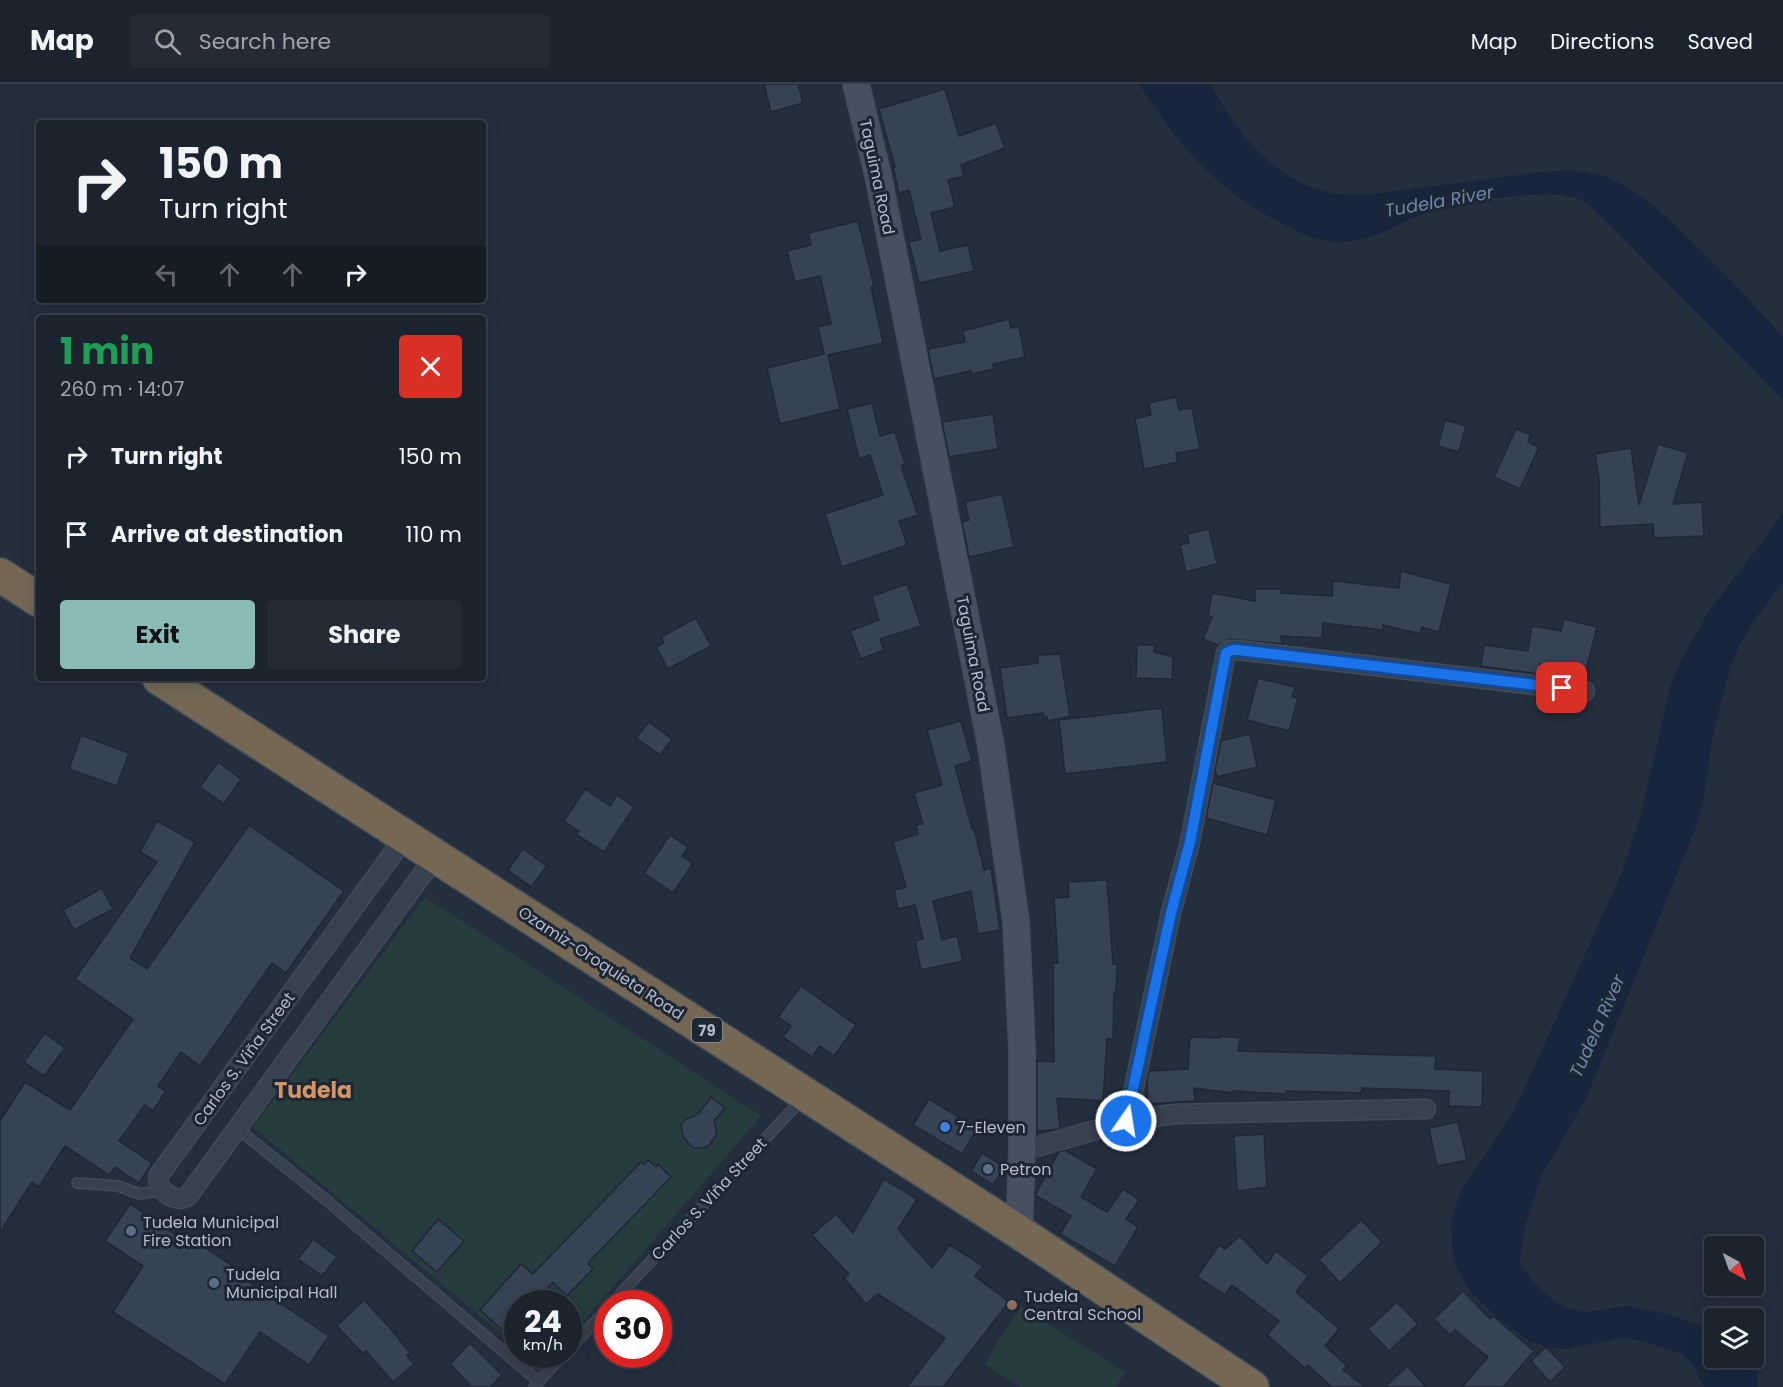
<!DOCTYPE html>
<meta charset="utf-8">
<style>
body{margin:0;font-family:Poppins,sans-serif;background:#242b36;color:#f1f3f6;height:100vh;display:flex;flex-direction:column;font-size:22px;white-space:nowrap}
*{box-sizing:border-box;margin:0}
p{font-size:20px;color:#a0a4aa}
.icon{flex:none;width:33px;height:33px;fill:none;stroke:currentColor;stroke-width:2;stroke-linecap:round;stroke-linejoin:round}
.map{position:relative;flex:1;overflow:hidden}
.drawer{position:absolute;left:36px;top:231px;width:450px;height:366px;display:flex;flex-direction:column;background:#1b232e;border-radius:6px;box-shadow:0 3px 15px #0003,0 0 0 2px #39404a}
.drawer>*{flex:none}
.hud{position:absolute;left:36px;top:36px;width:450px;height:183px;border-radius:6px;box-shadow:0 3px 15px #0003,0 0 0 2px #39404a;background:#1b232e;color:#f1f3f6;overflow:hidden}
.needle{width:39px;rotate:139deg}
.buttons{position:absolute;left:1704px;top:1152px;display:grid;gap:12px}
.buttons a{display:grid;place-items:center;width:60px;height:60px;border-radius:6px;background:#1b232e;box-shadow:0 3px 15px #0003,0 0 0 2px #39404a;font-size:30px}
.speed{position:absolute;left:504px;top:1206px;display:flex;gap:12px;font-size:30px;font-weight:700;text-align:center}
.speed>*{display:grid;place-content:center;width:78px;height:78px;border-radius:50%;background:#1b232e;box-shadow:0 3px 15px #0003,0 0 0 2px #39404a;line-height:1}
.speed small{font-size:15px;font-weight:400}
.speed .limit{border:9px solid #d22;background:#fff;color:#111}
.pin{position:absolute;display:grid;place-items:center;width:51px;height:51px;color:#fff;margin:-26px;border-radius:12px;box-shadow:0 3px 9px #0006}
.me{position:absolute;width:66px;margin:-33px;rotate:13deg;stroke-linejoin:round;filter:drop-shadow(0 0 4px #0008)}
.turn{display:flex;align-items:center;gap:21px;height:126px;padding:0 24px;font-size:27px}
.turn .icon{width:78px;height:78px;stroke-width:2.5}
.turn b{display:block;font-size:42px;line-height:51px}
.lanes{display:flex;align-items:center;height:57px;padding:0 24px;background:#0003;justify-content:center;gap:30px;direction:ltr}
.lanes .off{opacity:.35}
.round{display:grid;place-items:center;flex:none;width:63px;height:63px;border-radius:6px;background:#242b36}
.head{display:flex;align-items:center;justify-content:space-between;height:102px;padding:0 24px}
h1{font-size:36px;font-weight:700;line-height:45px;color:#1e9e55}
.cta{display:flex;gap:12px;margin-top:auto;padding:12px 24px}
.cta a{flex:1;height:69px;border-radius:6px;background:#8bbbb9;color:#111;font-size:24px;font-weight:700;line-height:69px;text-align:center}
.cta a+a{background:#242b36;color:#f1f3f6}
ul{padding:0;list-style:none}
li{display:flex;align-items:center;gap:18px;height:78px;padding:0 24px}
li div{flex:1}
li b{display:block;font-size:22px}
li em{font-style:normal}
header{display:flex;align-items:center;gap:36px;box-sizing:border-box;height:84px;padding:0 30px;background:#1b232e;border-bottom:2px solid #39404a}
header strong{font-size:28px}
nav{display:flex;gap:33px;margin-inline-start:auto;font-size:21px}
.search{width:420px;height:54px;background:#242b36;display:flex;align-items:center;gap:15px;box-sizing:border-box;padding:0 21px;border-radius:6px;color:#a0a4aa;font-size:22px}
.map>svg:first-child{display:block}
</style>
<header>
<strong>Map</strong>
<div class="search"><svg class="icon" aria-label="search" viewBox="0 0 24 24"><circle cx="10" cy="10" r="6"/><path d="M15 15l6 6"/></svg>Search here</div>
<nav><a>Map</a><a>Directions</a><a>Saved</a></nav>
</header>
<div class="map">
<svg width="1783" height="1303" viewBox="0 0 1783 1303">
<rect width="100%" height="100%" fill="#242f3e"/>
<g fill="#263c3f">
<path d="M425,813L761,1032L569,1254L568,1220H518L517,1262L253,1043Z"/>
<path d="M1021,1223L1125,1288L1116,1303H1021L984,1280Z"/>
<path d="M528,1271H554L543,1283Z"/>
</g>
<g fill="#17263c">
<path d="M1139,0H1211C1232,45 1276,97 1327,108C1353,114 1382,109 1408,105C1442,101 1477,97 1511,92C1542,88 1576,82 1606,93C1642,106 1668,135 1695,161C1725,190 1755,221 1783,253V316L1605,136C1596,128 1587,118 1576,114C1545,104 1460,118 1428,128C1400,138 1374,157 1343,158C1320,159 1299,149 1279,138C1214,104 1178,60 1139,0Z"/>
<path d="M1783,427V499L1753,537L1738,564L1731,582L1714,645L1704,713L1698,738L1586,1015L1541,1092L1525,1143L1520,1173L1521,1182L1534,1199L1554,1217L1566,1224L1586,1228L1628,1222L1667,1230L1714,1246V1274H1753L1757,1286L1758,1303H1704L1693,1281L1681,1270L1643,1257L1623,1254L1565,1265L1553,1264L1530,1258L1498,1234L1472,1210L1457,1185L1453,1172L1451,1143L1453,1129L1463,1102L1492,1062L1518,1019L1623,786L1641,731L1671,600L1681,577L1709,527L1767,452Z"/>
</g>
<g fill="#364354" stroke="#1f2835" stroke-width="1.5">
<path d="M764,0H798L803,19L771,28Z"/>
<path d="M945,5L959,52L996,39L1005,64L961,81L964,92L948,96L955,123L931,129L940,167L968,161L974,187L919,199L909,158L921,155L909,106L899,109L893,83H895L879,25Z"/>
<path d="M858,137L874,202L871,203L883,259L828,271L840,325L780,340L767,284L824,270L818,243L831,240L820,192L795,198L787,167L811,161L809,149Z"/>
<path d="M1009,235L1011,244L1019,243L1025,273L993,280L994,285L972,290L971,287L934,295L928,265L965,258L963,247Z"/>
<path d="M1176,313L1179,326L1192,324L1200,365L1176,369L1178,378L1144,385L1135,335L1151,331L1149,319Z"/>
<path d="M872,319L880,352L895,348L905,380L901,382L918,431L899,437L907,461L842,483L825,430L883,411L870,371L859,375L847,325Z"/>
<path d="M993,330L998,365L949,373L942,338Z"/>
<path d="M1445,336L1466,342L1459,368L1438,362Z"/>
<path d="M1516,345L1531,351L1528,358L1539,363L1520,405L1494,393Z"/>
<path d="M1658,360L1688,369L1673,420L1702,418L1704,452L1654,454L1653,440L1600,443L1599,395L1595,370L1631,364L1639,421Z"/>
<path d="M1002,410L1014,463L969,473L962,438L969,436L965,418Z"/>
<path d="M1209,445L1217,480L1186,488L1180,461L1189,459L1187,450Z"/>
<path d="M1401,487L1451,500L1439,548L1422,543L1420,550L1383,541V546L1323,539L1322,554L1281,552L1282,560L1229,555L1218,561L1203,555L1212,533L1208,532L1212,509L1255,517V505H1281V509L1332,512L1333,497L1399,504Z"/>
<path d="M907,500L921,542L880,555L884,566L861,575L850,547L879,536L872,512Z"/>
<path d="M696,534L711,562L668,585L656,563L664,559L661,553Z"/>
<path d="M1564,535L1597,543L1585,590L1540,580L1539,590L1481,582L1484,561L1528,567L1532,542L1561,547Z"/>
<path d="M1137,561H1155L1154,568L1173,573L1172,595L1136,594Z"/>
<path d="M1060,570L1070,632L1048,637L1047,633H1044L1043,629L1007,634L1000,584L1038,579V571Z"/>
<path d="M1258,594L1295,603L1292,613L1298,614L1289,647L1247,636Z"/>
<path d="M1162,624L1167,678L1065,690L1059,636Z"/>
<path d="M961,637L972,677L955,682L972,745L974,744L984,786L991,784L1000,846L978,850L971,807L933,817L942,856L957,852L963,877L921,886L915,857L923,855L915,821L898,825L894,806L906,803L893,758L918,750L916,741L923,740L914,709L942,701L927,646Z"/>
<path d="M649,638L672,655L660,671L636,654Z"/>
<path d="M1250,650L1257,683L1217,693L1215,686L1221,657Z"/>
<path d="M81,651L129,669L117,702L69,685Z"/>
<path d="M218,678L241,695L224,720L200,703Z"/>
<path d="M1213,699L1276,716L1267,751L1206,734Z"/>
<path d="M585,705L610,722L617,711L634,723L604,768L577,751L579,747L564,737Z"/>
<path d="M157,737L195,758L130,874L147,885L249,741L344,807L286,889L272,879L200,982L181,968L158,1002L166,1007L153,1027L145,1021L119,1057L152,1079L139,1099L115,1083L109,1091L65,1062L39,1103L32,1098L0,1148V1037L25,998L70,1026L133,935L75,895L157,778L140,768Z"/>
<path d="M670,751L688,763L682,772L693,779L673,809L644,789Z"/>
<path d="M523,765L547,782L531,803L508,786Z"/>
<path d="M1107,796L1113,880H1117L1116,908H1114L1113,955H1107L1103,1017L1057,1014L1060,1045L1037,1047V977L1054,978L1053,879H1058L1054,814L1069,813L1068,798Z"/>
<path d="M102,804L113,825L74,846L63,826Z"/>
<path d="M801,902L856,941L834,972L820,962L812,973L783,953L791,942L778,933Z"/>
<path d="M45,949L65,964L44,992L24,978Z"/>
<path d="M1220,952L1240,954L1238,967L1436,972L1435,985L1483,987L1482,1023L1449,1022V1007L1362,1004L1361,1009L1286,1007V1010L1233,1007V1009L1194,1004L1195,1017L1148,1020L1147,996L1149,987L1188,985L1190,953L1220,954Z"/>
<path d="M711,1013L725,1024L714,1037L717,1050L708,1062L701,1064H693L683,1053L681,1040L685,1036L698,1030Z"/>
<path d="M929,1015L977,1044L962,1070L913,1041Z"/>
<path d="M1458,1038L1467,1076L1437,1082L1429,1044Z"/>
<path d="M1264,1050L1267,1103L1237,1107L1234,1052Z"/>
<path d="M1065,1066L1097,1085L1081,1113L1107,1128L1123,1105L1139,1116L1126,1135L1138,1143L1115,1182L1060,1150L1071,1132L1035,1111L1059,1068Z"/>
<path d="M982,1069L1005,1083L993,1101L971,1087Z"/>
<path d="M648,1076L656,1083L658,1080L671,1093L588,1179L593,1185L567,1212L553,1198L534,1220H518V1238L507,1250L480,1226L521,1180L533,1190L641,1078L644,1081Z"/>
<path d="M884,1095L917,1115L898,1145L932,1184L950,1161L983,1182L975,1192L1009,1218L943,1303H907L945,1254L878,1210L866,1220L844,1194L849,1190L812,1151L836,1130L853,1149Z"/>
<path d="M130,1120L195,1164L198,1159L246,1191L244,1195L329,1252L309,1281L260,1248L225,1300L113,1228L143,1182L105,1157Z"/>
<path d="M438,1135L464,1157L437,1188L412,1167Z"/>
<path d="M1361,1136L1382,1158L1340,1199L1319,1176Z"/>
<path d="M1240,1152L1267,1180L1276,1167L1308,1192L1296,1208L1339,1245L1325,1262L1347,1282L1343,1286L1365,1303H1332L1308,1281L1305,1284L1267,1251L1279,1237L1232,1201L1225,1211L1197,1193L1219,1161L1225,1165Z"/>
<path d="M313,1155L337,1173L322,1192L298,1175Z"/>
<path d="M1463,1207L1490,1235L1493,1232L1534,1267L1503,1303H1462L1488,1273L1455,1246L1450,1251L1434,1235Z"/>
<path d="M364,1216L390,1244L410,1269L407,1271L414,1280L393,1298L366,1267L363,1270L337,1242Z"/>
<path d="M1397,1218L1418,1240L1389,1267L1368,1245Z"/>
<path d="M470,1259L502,1291L490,1303H472L450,1280Z"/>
<path d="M1546,1263L1565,1283L1550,1298L1531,1277Z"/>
<path d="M1407,1282L1426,1303H1385Z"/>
</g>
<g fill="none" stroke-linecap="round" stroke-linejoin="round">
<defs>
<g id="lane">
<path d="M238,1045L325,1115L539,1298"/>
<path d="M77,1099L118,1102L140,1110L164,1106"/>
<path d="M611,1220L803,1014"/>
<path d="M568,1266L608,1224"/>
<path d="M534,1303L564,1270"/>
</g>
<g id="street">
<path d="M405,753L159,1091C155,1105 175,1121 188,1112L435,773"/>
<path d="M1127,1037L1171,829L1190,758L1226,569L1229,566H1238L1585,607"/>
<path d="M1022,1067L1127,1037L1174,1030L1426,1025"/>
</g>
<path id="secondary" d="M856,0L878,91L991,662L1016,837L1022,966V1067L1019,1148"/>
<g id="highway">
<path d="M0,491L39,516"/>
<path d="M159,594L1019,1148L1252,1303"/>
</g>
</defs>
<use href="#lane" stroke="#414a57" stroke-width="12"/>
<use href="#street" stroke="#414a57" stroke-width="21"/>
<use href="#secondary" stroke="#414a57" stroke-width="28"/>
<use href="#highway" stroke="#434c59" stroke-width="36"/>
<use href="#lane" stroke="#38414e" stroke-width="9"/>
<use href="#street" stroke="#38414e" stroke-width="18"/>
<use href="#secondary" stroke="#465061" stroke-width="26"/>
<use href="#highway" stroke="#746855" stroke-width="33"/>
</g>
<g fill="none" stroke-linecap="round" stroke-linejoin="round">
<defs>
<path id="route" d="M1126,1037L1171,829L1190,758L1226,569L1233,566H1238L1562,604"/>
</defs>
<use href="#route" stroke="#114b97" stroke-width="15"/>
<use href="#route" stroke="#1a73e8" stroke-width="10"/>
</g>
<circle fill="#3f7fe0" stroke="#1d2633" stroke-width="2" cx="945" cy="1043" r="6"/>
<g fill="#5c6f8a" stroke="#1d2633" stroke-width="2">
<circle cx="988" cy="1085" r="6"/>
<circle cx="131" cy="1147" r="6"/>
<circle cx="214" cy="1199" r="6"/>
</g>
<circle fill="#8d6e63" stroke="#1d2633" stroke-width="2" cx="1012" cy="1221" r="6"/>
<g text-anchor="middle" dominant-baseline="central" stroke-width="6" stroke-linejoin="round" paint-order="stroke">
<rect fill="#1d2633" stroke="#878f9c" stroke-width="1.5" x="692" y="934" width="30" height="24" rx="4.5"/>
<g font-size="15" font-weight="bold" fill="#b4bcc9">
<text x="707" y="946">79</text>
</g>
<g font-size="16" fill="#b4bcc9" stroke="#1d2633">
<text transform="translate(877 93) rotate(78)">Taguima Road</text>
<text transform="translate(973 570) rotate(79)">Taguima Road</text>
<text transform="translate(601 879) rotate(33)">Ozamiz-Oroquieta Road</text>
<text transform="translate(244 975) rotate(-54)">Carlos S. Viña Street</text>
<text transform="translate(709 1115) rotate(-47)">Carlos S. Viña Street</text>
</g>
<g font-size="16" fill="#b4bcc9" stroke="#1d2633" text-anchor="start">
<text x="957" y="1043">7-Eleven</text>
<text x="1000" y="1085">Petron</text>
<text x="143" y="1138">Tudela Municipal<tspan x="143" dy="18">Fire Station</tspan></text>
<text x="226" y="1190">Tudela<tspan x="226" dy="18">Municipal Hall</tspan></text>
<text x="1024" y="1212">Tudela<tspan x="1024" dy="18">Central School</tspan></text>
</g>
<g font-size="18" font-style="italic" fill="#6d86a8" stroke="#1d2633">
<text transform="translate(1439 117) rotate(-10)">Tudela River</text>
<text transform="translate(1597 942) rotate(-66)">Tudela River</text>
</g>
<g font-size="22" font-weight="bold" fill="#d59563" stroke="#1d2633">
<text x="313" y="1006">Tudela</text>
</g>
</g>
</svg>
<div class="buttons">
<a><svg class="needle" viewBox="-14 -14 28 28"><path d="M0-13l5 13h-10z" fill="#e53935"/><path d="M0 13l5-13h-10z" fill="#a0a4aa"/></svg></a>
<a><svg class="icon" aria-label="layers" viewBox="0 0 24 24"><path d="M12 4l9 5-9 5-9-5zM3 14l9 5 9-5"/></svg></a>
</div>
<div class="speed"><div>24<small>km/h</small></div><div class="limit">30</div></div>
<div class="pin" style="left:1562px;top:604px;background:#d93025"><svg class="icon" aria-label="arrive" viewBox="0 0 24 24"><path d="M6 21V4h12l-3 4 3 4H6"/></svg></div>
<svg class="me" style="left:1126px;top:1037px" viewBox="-20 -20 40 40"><circle r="17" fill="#1a73e8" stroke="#fff" stroke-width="3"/><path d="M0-11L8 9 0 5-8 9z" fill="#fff"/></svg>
<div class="hud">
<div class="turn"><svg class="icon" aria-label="right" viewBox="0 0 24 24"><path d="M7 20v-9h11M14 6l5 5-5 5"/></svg><div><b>150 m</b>Turn right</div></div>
<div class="lanes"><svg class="icon off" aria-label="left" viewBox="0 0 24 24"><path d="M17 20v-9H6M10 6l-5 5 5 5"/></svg><svg class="icon off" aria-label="ahead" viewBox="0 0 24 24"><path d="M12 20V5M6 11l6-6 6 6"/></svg><svg class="icon off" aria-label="ahead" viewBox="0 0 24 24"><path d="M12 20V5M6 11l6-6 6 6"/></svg><svg class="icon" aria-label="right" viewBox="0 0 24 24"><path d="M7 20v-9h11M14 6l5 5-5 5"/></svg></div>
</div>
<section class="drawer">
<div class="head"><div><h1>1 min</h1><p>260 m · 14:07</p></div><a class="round" style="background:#d93025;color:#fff"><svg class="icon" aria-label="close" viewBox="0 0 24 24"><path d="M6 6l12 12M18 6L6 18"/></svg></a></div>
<ul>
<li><svg class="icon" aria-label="right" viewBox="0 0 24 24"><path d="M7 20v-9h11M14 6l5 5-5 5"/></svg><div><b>Turn right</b></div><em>150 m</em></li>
<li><svg class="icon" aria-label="arrive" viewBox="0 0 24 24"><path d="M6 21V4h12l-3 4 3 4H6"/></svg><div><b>Arrive at destination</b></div><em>110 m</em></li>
</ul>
<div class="cta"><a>Exit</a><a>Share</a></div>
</section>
</div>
